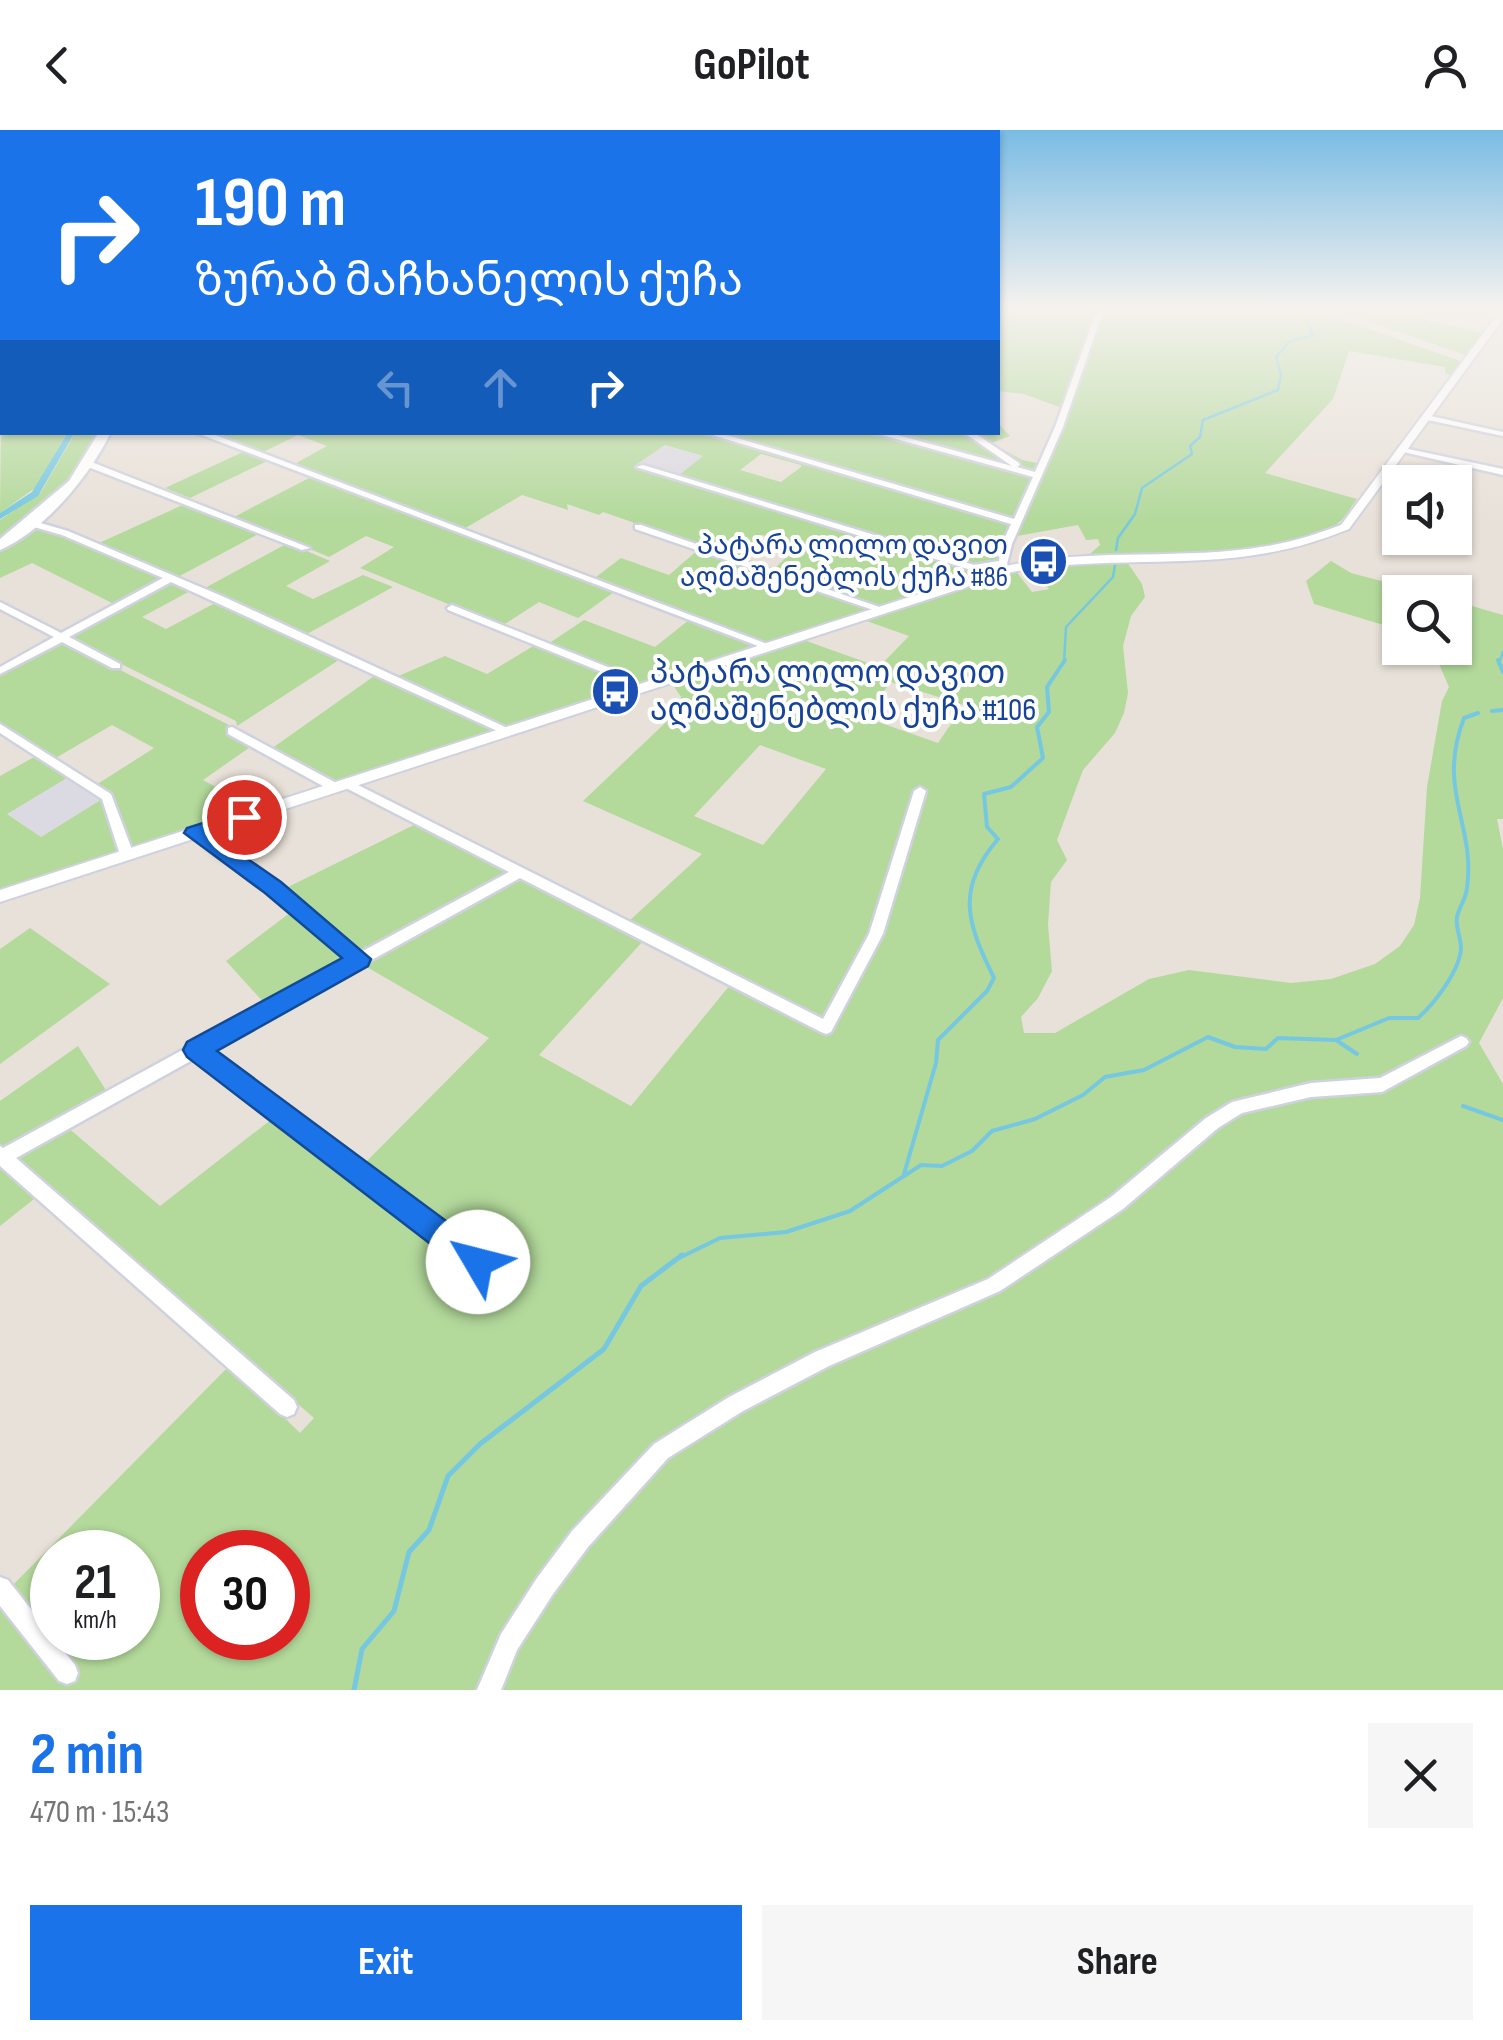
<!DOCTYPE html>
<meta charset="utf-8">
<style>
body{margin:0;font-family:"Sofia Sans Condensed","Noto Sans Georgian",sans-serif;background:#f6f6f6;color:#202124;height:100vh;display:flex;flex-direction:column;font-size:38px;white-space:nowrap}
*{box-sizing:border-box;margin:0}
p{font-size:32px;color:#757577}
.icon{flex:none;width:55px;height:55px;fill:none;stroke:currentColor;stroke-width:2;stroke-linecap:round;stroke-linejoin:round}
.map{position:relative;height:1560px;overflow:hidden}
.drawer{display:flex;flex-direction:column;background:#fff;flex:1}
.drawer>*{flex:none}
.guide{position:absolute;left:0px;top:0px;width:1000px;height:305px;box-shadow:0 2px 8px #0004;background:#1a73e8;color:#fff;overflow:hidden}
.fabs{position:absolute;left:1382px;top:335px;display:grid;gap:20px}
.fabs a{display:grid;place-items:center;width:90px;height:90px;border-radius:0px;background:#fff;box-shadow:0 2px 8px #0004;font-size:50px}
.speed{position:absolute;left:30px;top:1400px;display:flex;gap:20px;font-size:50px;font-weight:700;text-align:center}
.speed>*{display:grid;place-content:center;width:130px;height:130px;border-radius:50%;background:#fff;box-shadow:0 2px 8px #0004;line-height:1}
.speed small{font-size:25px;font-weight:400}
.speed .limit{border:15px solid #d22;background:#fff;color:#111}
.pin{position:absolute;display:grid;place-items:center;width:85px;height:85px;color:#fff;margin:-42px;border:5px solid #fff;border-radius:50%;box-shadow:0 2px 10px #0007}
.me{position:absolute;width:110px;margin:-55px;rotate:307deg;stroke-linejoin:round;filter:drop-shadow(0 0 8px #0008)}
.turn{display:flex;align-items:center;gap:35px;height:210px;padding:0 30px;font-size:45px}
.turn .icon{width:130px;height:130px;stroke-width:2.5}
.turn b{display:block;font-size:70px;line-height:85px}
.lanes{display:flex;align-items:center;height:95px;padding:0 30px;background:#0003;justify-content:center;gap:50px;direction:ltr}
.lanes .off{opacity:.35}
.round{display:grid;place-items:center;flex:none;width:105px;height:105px;border-radius:0px;background:#f6f6f6}
.headline{display:flex;align-items:center;justify-content:space-between;height:170px;padding:0 30px}
h1{font-size:60px;font-weight:700;line-height:75px;color:#1a73e8}
.cta{display:flex;gap:20px;margin-top:auto;padding:20px 30px}
.cta a{flex:1;height:115px;border-radius:0px;background:#1a73e8;color:#fff;font-size:40px;font-weight:700;line-height:115px;text-align:center}
.cta a+a{background:#f6f6f6;color:#202124}
header{display:flex;justify-content:space-between;align-items:center;height:130px;padding:0 30px;background:#fff;font-size:45px;font-weight:700}
.map>svg:first-child{display:block}
</style>
<header><svg class="icon" aria-label="back" viewBox="0 0 24 24"><path d="M15 5l-7 7 7 7"/></svg>GoPilot<svg class="icon" aria-label="person" viewBox="0 0 24 24"><circle cx="12" cy="8" r="4"/><path d="M4 21q1-7 8-7t8 7"/></svg></header>
<div class="map">
<svg width="1503" height="1560" viewBox="0 0 1503 1560">
<rect width="100%" height="100%" fill="#e8e1d9"/>
<g fill="#dbd9e1">
<path d="M665,315L705,327L678,346L637,333Z"/>
<path d="M70,646L104,668L41,707L7,683Z"/>
</g>
<g fill="#b3d99b" fill-rule="evenodd">
<path d="M998,175H1100L1062,278L1024,264L998,261Z"/>
<path d="M1105,175H1300L1463,232L1453,246L1445,243V237L1349,221L1333,269L1265,343L1357,369C1351,377 1345,388 1337,394C1300,425 1141,426 1090,424L1100,415L1098,409L1086,410L1078,395L1017,406L1021,382L1089,229Z"/>
<path d="M1323,175H1391L1433,183L1428,191L1484,203L1468,226Z"/>
<path d="M2,198V302L67,303L35,358L0,383Z"/>
<path d="M998,293L1010,306L991,313L1022,330L1037,333L997,431L975,437L678,346L703,326L665,315L634,336L972,440H990L880,476L772,441L798,416L762,405L736,428L603,382L599,385L567,374L568,380L522,365L462,400L291,336L327,316L298,305L259,324L204,303L998,302ZM761,324L801,335V337L781,352L740,340Z"/>
<path d="M75,303H99L82,341L0,410V390L41,362Z"/>
<path d="M243,322L267,331L190,368L165,358Z"/>
<path d="M309,348L614,462L578,488L539,472L502,496L360,438L394,417L366,406L329,427L234,387Z"/>
<path d="M187,373L260,403L176,448L97,414Z"/>
<path d="M30,396L63,405L165,449L116,475L32,433L0,448V419Z"/>
<path d="M288,413L330,431L286,456L313,469L363,445L393,457L305,505L203,459Z"/>
<path d="M699,419L868,478V480L766,512L592,450L621,428L669,445Z"/>
<path d="M1331,431L1351,443L1423,462H1400V500L1314,474L1306,451Z"/>
<path d="M1127,432L1142,454L1145,467L1131,486L1123,516L1128,563L1124,583L1115,603L1083,640L1057,710L1067,730L1051,752L1048,795L1052,841L1038,868L1021,887L1024,903H1055L1149,849L1189,840L1291,853L1331,849L1375,834L1400,816L1414,795L1420,768L1427,657L1442,571L1449,557L1432,518H1455V471L1503,485V689H1497L1503,719V868L1479,913L1503,954V1560H0V1450L9,1459L230,1235L300,1303L314,1288L14,1026L66,996L160,1076L277,985L483,1139L487,1133L362,1036L489,908L360,833L530,743L628,792L702,724L583,671L682,577L681,567L671,552L801,509L879,537L909,506L861,489L1015,440L1032,462L1049,459L1031,436ZM891,552L964,575L938,613L864,587ZM760,615L826,639L763,715L694,686ZM644,810L730,855L631,976L539,925ZM52,1422H138V1508H52ZM202,1422H288V1508H202Z"/>
<path d="M170,451L192,460L142,487L166,499L219,471L342,528L237,596L236,591L67,507Z"/>
<path d="M584,490L655,517L689,490L747,511L751,517L631,557L615,539L548,514Z"/>
<path d="M61,510L229,595L232,604L253,615L203,650L256,679L130,719L111,665L96,655L154,618L112,595L54,629L0,594V543Z"/>
<path d="M535,515L606,543L621,558L505,596L396,547L445,526L487,544Z"/>
<path d="M377,544L500,600L334,653L271,619Z"/>
<path d="M36,626L70,646L7,684L41,707L104,668L122,723L0,763V646Z"/>
<path d="M416,694L505,740L504,745L365,822L358,823L284,759Z"/>
<path d="M295,779L351,829L267,876L226,831Z"/>
<path d="M30,798L110,854L0,934V819Z"/>
<path d="M78,916L109,965L6,1022L0,1016V971Z"/>
<path d="M0,1033L39,1065L0,1096Z"/>
</g>
<g fill="none" stroke-linecap="round" stroke-linejoin="round">
<g stroke="#76c8e0" stroke-width="2.5">
<path d="M1116,420L1118,408L1135,384L1142,358L1192,324L1190,316L1200,307L1203,290L1278,260L1281,245L1276,227L1290,211L1313,205L1309,196"/>
<path d="M1064,533L1066,497L1113,447L1115,435"/>
<path d="M1499,533L1503,522"/>
</g>
<g stroke="#76c8e0" stroke-width="4">
<path d="M1498,530L1503,542"/>
<path d="M1492,581L1503,580"/>
<path d="M1336,910L1357,924"/>
<path d="M1463,976L1503,990"/>
<path d="M904,1044L936,933L938,910L987,861L994,848C967,793 955,759 998,709L987,697L984,664L1011,657L1043,628L1037,597L1049,582L1047,557L1065,530"/>
<path d="M679,1128L720,1108L786,1102L850,1081L921,1035L942,1036L972,1021L992,1001L1035,989L1083,965L1105,947L1144,940L1208,907L1235,917L1266,919L1278,908L1336,910L1389,888H1418C1435,873 1460,840 1461,818C1461,808 1455,796 1457,787C1459,777 1466,769 1467,758C1476,694 1436,661 1464,588L1478,583"/>
</g>
<path stroke="#76c8e0" stroke-width="5" d="M354,1560L362,1519L394,1481L409,1422L429,1400L448,1346L480,1314L604,1219L641,1156L682,1125"/>
<path fill="#76c8e0" fill-rule="evenodd" d="M68,302H75L38,366L0,389V383L32,362Z"/>
<defs>
<g id="minor">
<path d="M1099,175H1105L1063,297L1012,414L1005,442H999L998,437L971,440L636,337L643,335L974,435L999,431L1002,414L1011,394L702,302H716L1014,389L1033,347L871,302H886L1012,336L963,302H973L1019,333L1020,335L1017,337L1035,342L1055,297Z"/>
<path d="M1450,175H1462L1502,182L1503,186Z"/>
<path d="M1426,285L1503,302V306L1423,289L1422,287Z"/>
<path d="M194,302H207L775,517L770,520L766,519Z"/>
<path d="M1399,317L1503,339V345L1399,321Z"/>
<path d="M88,333H94L310,418L302,420L88,337Z"/>
<path d="M30,390L68,401L224,467L514,601L512,604H504L171,452L69,507L120,534V538H112L62,512L0,544V537L54,507L0,479V472L61,503L163,448L62,405L27,395L25,393Z"/>
<path d="M635,395H641L888,480L887,482H879L635,399Z"/>
<path d="M452,475L615,540L632,555L627,566H619L617,564L620,556L607,544L448,480L447,478Z"/>
<path d="M0,594L111,664L134,725L132,728H122L120,725L102,669L0,603Z"/>
<path d="M232,597L340,655L342,658L340,661H332L228,604V598Z"/>
<path d="M348,650L823,889L869,804L914,661L920,657L926,661L883,804L831,902L826,904L821,902L520,748L209,920L484,1126L487,1132L484,1138L478,1141L472,1138L196,928L16,1028L294,1270L297,1277L294,1284L287,1287L280,1284L0,1036V1016L3,1018L349,829L268,760L190,706L189,703L190,700H200L278,754L361,822L509,742L344,657L342,654L344,651Z"/>
<path d="M1461,906L1466,908L1469,912L1466,916L1382,962L1311,967L1242,983L1218,998L1123,1079L1000,1161L829,1236L743,1281L668,1328L588,1417L553,1464L517,1520L501,1560H477L501,1504L537,1448L572,1401L654,1314L729,1267L815,1222L988,1149L1111,1067L1206,988L1232,972L1311,953L1380,948Z"/>
<path d="M0,1447L8,1450L75,1535L78,1543L75,1551L67,1554L59,1551L0,1476Z"/>
</g>
<path id="tertiary" d="M1500,181H1503V189L1349,399C1322,410 1296,418 1267,423C1184,438 1098,426 1012,442L0,772V760L1006,436C1092,417 1180,431 1267,416C1293,412 1316,404 1341,395Z"/>
<path id="secondary" d="M99,302H111C90,346 44,401 0,420V409L69,351Z"/>
</defs>
<use href="#minor" stroke="#cfd2de" stroke-width="5"/>
<use href="#tertiary" stroke="#cfd2de" stroke-width="4"/>
<use href="#secondary" stroke="#cfd2de" stroke-width="5"/>
<use href="#minor" fill="#fff" fill-rule="evenodd"/>
<use href="#tertiary" fill="#fff" fill-rule="evenodd"/>
<use href="#secondary" fill="#fff" fill-rule="evenodd"/>
</g>
<linearGradient id="sky" x2="0" y2="1"><stop stop-color="#7abce5"/><stop offset="0.45" stop-color="#f5f2ee"/><stop offset="1" stop-color="#f5f2ee" stop-opacity="0"/></linearGradient>
<rect width="1503" height="393" fill="url(#sky)"/>
<path fill="#1a73e8" stroke="#114b97" stroke-width="2.5" d="M244,680L255,687L252,692L213,705L281,752L371,829L368,836L217,921L488,1122L493,1132L488,1142L478,1146L467,1142L187,927L183,920L187,912L342,828L265,763L184,703L187,698Z"/>
<defs>
<symbol id="bus-disc" viewBox="-11 -11 22 22"><circle r="9.5" fill="#1a4fb4" stroke="#fff"/><path d="M-5-6H5V4H4V6H2V4H-2V6H-4V4H-5ZM-3.5-4V0h7V-4ZM-3.5 1.2v1.5H-2V1.2ZM2 1.2v1.5H3.5V1.2Z" fill="#fff"/></symbol>
</defs>
<g fill-rule="evenodd">
<use href="#bus-disc" x="1016" y="404" width="55" height="55"/>
<use href="#bus-disc" x="588" y="534" width="55" height="55"/>
</g>
<g text-anchor="middle" dominant-baseline="central" stroke-width="8" stroke-linejoin="round" paint-order="stroke">
<g font-size="28" fill="#164399" stroke="#fff" text-anchor="end">
<text x="1008" y="415">პატარა ლილო დავით<tspan x="1008" dy="32">აღმაშენებლის ქუჩა #86</tspan></text>
</g>
<g font-size="32" fill="#164399" stroke="#fff" text-anchor="start">
<text x="650" y="543">პატარა ლილო დავით<tspan x="650" dy="37">აღმაშენებლის ქუჩა #106</tspan></text>
</g>
</g>
</svg>
<div class="fabs">
<a><svg class="icon" aria-label="sound" viewBox="0 0 24 24"><path d="M4 9h4l5-4v14l-5-4H4zM17 9q2 3 0 6"/></svg></a>
<a><svg class="icon" aria-label="search" viewBox="0 0 24 24"><circle cx="10" cy="10" r="6"/><path d="M15 15l6 6"/></svg></a>
</div>
<div class="speed"><div>21<small>km/h</small></div><div class="limit">30</div></div>
<div class="pin" style="left:244px;top:687px;background:#d93025"><svg class="icon" aria-label="arrive" viewBox="0 0 24 24"><path d="M6 21V4h12l-3 4 3 4H6"/></svg></div>
<svg class="me" style="left:478px;top:1132px" viewBox="-20 -20 40 40"><circle r="19" fill="#fff"/><path d="M0-13L10 11 0 6-10 11z" fill="#1a73e8"/></svg>
<div class="guide">
<div class="turn"><svg class="icon" aria-label="right" viewBox="0 0 24 24"><path d="M7 20v-9h11M14 6l5 5-5 5"/></svg><div><b>190 m</b>ზურაბ მაჩხანელის ქუჩა</div></div>
<div class="lanes"><svg class="icon off" aria-label="left" viewBox="0 0 24 24"><path d="M17 20v-9H6M10 6l-5 5 5 5"/></svg><svg class="icon off" aria-label="ahead" viewBox="0 0 24 24"><path d="M12 20V5M6 11l6-6 6 6"/></svg><svg class="icon" aria-label="right" viewBox="0 0 24 24"><path d="M7 20v-9h11M14 6l5 5-5 5"/></svg></div>
</div>
</div>
<section class="drawer">
<div class="headline"><div><h1>2 min</h1><p>470 m · 15:43</p></div><a class="round"><svg class="icon" aria-label="close" viewBox="0 0 24 24"><path d="M6 6l12 12M18 6L6 18"/></svg></a></div>
<div class="cta"><a>Exit</a><a>Share</a></div>
</section>
